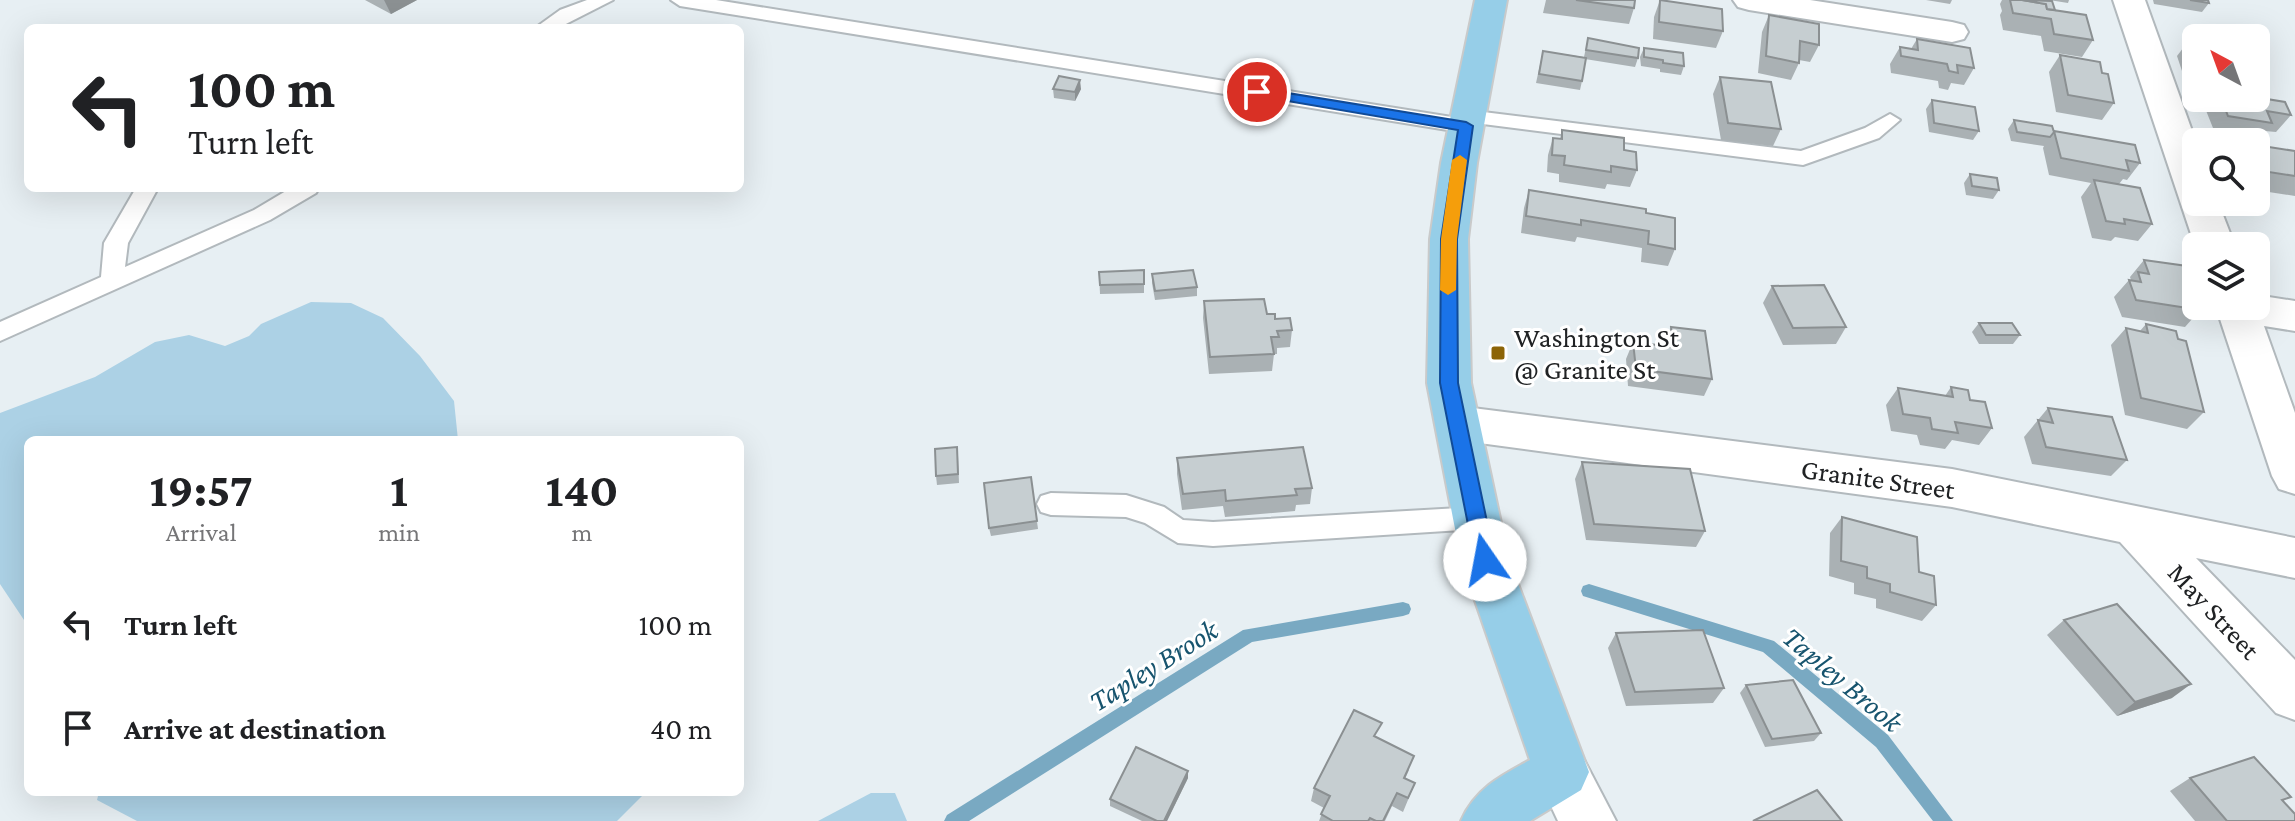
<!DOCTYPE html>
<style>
body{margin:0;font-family:"Crimson Pro",serif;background:#f2f2f2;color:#202124;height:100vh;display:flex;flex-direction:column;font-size:30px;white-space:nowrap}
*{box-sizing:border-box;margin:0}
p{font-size:26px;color:#757577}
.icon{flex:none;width:44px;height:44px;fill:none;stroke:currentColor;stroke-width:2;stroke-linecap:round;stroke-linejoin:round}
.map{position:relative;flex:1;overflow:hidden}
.side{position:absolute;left:24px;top:436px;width:720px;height:360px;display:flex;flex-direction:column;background:#fff;border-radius:12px;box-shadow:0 8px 32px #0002}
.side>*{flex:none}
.hud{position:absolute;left:24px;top:24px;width:720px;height:168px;border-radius:12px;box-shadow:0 8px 32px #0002;background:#fff;color:#202124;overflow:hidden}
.needle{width:52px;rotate:319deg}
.fabs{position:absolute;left:2182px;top:24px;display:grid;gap:16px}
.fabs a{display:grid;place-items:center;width:88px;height:88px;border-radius:12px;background:#fff;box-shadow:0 8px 32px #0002;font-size:40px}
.pin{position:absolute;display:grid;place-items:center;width:68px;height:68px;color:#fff;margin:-34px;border:4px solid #fff;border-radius:50%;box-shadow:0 2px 8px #0007}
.me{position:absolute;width:88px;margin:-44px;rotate:348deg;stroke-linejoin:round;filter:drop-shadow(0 0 6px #0008)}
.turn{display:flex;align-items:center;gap:28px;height:168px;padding:0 32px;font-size:36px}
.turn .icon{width:104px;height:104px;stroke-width:2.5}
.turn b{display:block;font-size:56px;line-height:68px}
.eta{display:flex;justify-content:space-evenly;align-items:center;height:136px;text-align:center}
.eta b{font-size:48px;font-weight:700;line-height:56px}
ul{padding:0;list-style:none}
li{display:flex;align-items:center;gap:24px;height:104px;padding:0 32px}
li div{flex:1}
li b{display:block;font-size:30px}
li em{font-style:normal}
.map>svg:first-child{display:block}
</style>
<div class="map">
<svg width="2295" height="821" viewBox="0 0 2295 821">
<rect width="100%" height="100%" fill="#e7eff3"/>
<g fill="#acd1e5">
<path d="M311,302L351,303L383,318L420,356L454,401L458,440H28V626L0,584V413L95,377L155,342L189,335L225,346L249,336L261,324Z"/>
<path d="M99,792H646L617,821H137L97,800Z"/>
<path d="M871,793H895L907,821H818Z"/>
</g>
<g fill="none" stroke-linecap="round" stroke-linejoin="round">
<g fill="#79a9c2" fill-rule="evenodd">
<path d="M1589,584L1774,641L1888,735L1953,821H1933L1876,747L1763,652L1583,596L1581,591L1583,586Z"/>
<path d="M1403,602L1409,604L1411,609L1409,614L1403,616L1252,642L969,821H944L947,815L1243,630Z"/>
</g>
<defs>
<g id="lane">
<path d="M587,0H613L558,28H535L560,10Z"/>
<path d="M671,0H716L1458,118L1460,111L1467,110L1801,151L1865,128L1890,114L1900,120L1879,138L1803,165L1475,123L1473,131L1466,133L680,6Z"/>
<path d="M136,188H158L128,243L125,267L254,210L291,188H319L316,193L270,220L0,341V322L101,277L104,243Z"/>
<path d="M1051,493L1126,495L1164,507L1183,520L1213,522L1477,507L1487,510L1491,518L1487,526L1477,529L1213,546L1178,543L1145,523L1126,517L1051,515L1041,512L1037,504L1041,496Z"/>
</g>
<g id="street">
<path d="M1733,0H1810L1952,22L1964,25L1968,32L1964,39L1952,42L1749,10L1738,7Z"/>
<path d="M2113,0H2145L2196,142V202H2218L2235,246H2195Z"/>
<path d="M2256,295L2295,301V331L2264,326L2295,413V494L2279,489L2272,476L2216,307L2256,306Z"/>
<path d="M1457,406L1952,469L2295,538V578L2196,558L2295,660V720L2276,713L2120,542L1952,507L1457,440L1441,435L1435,423L1441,411Z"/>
</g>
<path id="secondary" d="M1562,746L1581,754L1616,821H1558L1535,772L1543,754Z"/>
<path id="primary" d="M1475,0H1507L1477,163L1468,239L1471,383L1509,560L1589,772L1581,790L1530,821H1461C1475,789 1500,776 1530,760L1461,560L1427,383L1430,239L1441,163Z"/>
</defs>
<use href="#lane" stroke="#b2b9bd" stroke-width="4"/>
<use href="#street" stroke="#b2b9bd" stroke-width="4"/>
<use href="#secondary" stroke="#b2b9bd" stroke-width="4"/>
<use href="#primary" stroke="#c9caca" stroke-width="4"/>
<use href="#lane" fill="#fff" fill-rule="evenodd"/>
<use href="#street" fill="#fff" fill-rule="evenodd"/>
<use href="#secondary" fill="#fff" fill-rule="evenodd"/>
<use href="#primary" fill="#96cee8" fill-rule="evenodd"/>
</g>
<g fill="#aab1b4">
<path d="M365,0H417L391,14Z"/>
<path d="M1546,0H1635L1634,8L1629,24L1543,13Z"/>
<path d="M1660,0L1723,31L1716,48L1653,39L1654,17Z"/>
<path d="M1926,0H1952L1950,4Z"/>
<path d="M2002,0H2043L2093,40L2082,57L2044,51L2041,36L2003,30L2000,15L2002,11L2000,4Z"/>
<path d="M2049,0H2069L2068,3Z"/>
<path d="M2153,0H2208L2209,3L2202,12L2154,4Z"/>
<path d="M1769,15L1819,45L1810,62L1799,60V63L1791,80L1758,73L1762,32Z"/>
<path d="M1588,38L1638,58L1635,67L1585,59L1582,81L1580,90L1536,83L1543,51L1584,57Z"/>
<path d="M1917,39L1974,68L1964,85L1951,83L1948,90L1939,88L1938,81L1891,73L1890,64L1900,47L1911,49Z"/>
<path d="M2190,39L2196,40V84L2186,83L2177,56Z"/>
<path d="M1644,48L1684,66L1681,75L1660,72V69L1641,66L1640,57Z"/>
<path d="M2060,55L2102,73L2114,103L2102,120L2056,112L2049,72Z"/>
<path d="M1720,77L1781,129L1773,146L1721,140L1713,94Z"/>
<path d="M1053,89H1081L1075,101L1054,98Z"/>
<path d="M2207,98H2261L2291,115L2276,132L2265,131L2257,140L2215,133L2203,103Z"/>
<path d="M1932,100L1979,131L1973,140L1929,132L1926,109Z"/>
<path d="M2014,120L2054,132L2140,163L2127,180L2123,179L2119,184L2152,224L2138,241L2115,237L2111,241L2092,238L2081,197L2091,183L2049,175L2043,148L2044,146L2011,141L2008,129Z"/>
<path d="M1562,130L1624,150L1637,170L1630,187L1607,184L1605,189L1559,182V174L1547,172L1548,155L1553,138L1560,139Z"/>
<path d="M2256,145L2295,151V196L2256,190Z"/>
<path d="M1970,174L1999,190L1993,199L1966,195L1964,183Z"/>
<path d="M1529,190L1646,213L1675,249L1668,266L1641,262L1642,248L1577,237L1575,242L1521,233L1524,208Z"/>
<path d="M2144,260L2196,273V306L2200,310L2185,327L2122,317L2114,297L2129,280H2131L2130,277Z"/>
<path d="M1144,270V293L1100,294L1099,272Z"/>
<path d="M1152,274L1197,287V296L1155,300L1152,283Z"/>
<path d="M1772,286L1846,327L1836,344L1783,345L1763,303Z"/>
<path d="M1204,301L1267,314L1292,330L1290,347L1277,348V354H1274L1272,371L1209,374L1203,318Z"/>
<path d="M1979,323L2020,335L2013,344H1979L1972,332Z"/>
<path d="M2146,324L2204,412L2187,429L2125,415L2111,345L2126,328L2140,331Z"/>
<path d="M1671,327L1712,379L1704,396L1628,386L1626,359L1633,342L1663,345Z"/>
<path d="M1951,387L1970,400L1992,428L1979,445L1952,440L1945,449L1920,445L1917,435L1891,431L1886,405L1898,388L1945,396Z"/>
<path d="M2048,408L2127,460L2111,476L2032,464L2024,437Z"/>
<path d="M958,456L959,483L937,485L936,476Z"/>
<path d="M1177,458L1312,488L1310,504L1296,505L1295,511L1225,517L1223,506L1182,510L1177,474Z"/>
<path d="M1582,462L1705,531L1696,547L1586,540L1575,479Z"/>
<path d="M1031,477L1038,529L991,536L989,528Z"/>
<path d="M1842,517L1919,572L1936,605L1922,621L1876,608V599L1854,594V583L1829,576L1830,533Z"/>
<path d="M2064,620L2172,698L2117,716L2047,635Z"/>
<path d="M1616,633L1724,688L1713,703L1626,706L1608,648Z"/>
<path d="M1746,685L1821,733L1814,741L1765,747L1740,693Z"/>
<path d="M1377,737L1409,770L1405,779L1415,783L1403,812L1392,806L1385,821H1319L1324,808L1311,801L1314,788Z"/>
<path d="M1188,771V778L1167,821H1142L1110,806V799Z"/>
<path d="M2190,778L2283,801L2295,821H2195L2170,791Z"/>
</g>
<g fill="#8b9092">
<path d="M384,0H417L391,14Z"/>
<path d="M1080,80L1081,89L1075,101V92Z"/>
<path d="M2191,684L2172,698L2117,716L2135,702Z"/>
<path d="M1188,771V778L1167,821H1164Z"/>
</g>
<g fill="#c6ced1" stroke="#8b9092" stroke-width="2">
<path d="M1576,0H1635L1634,8Z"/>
<path d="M1660,0L1722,9L1723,31L1659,22Z"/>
<path d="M2010,0H2022L2046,4L2047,9L2086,15L2093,40L2054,34L2051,19L2013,13Z"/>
<path d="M2022,0L2052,1L2055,10L2047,9L2046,4Z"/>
<path d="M2190,0H2208L2209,3Z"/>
<path d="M1769,15L1819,24V45L1800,41L1799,63L1766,56Z"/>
<path d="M1588,38L1639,48L1638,58L1586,50Z"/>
<path d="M1917,39L1970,48L1974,68L1957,65L1958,73L1949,71L1947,64L1901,56L1900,47L1918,50Z"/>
<path d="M2190,39L2196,40V57Z"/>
<path d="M1644,48L1683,53L1684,66L1663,63V60L1644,57Z"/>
<path d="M1543,51L1586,58L1582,81L1539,74Z"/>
<path d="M2060,55L2100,62L2102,73L2108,74L2114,103L2068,95Z"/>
<path d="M2256,61L2262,76L2256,75Z"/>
<path d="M1059,76L1080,80L1075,92L1053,89Z"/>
<path d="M1720,77L1771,82L1781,129L1728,123Z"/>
<path d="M2256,92H2258L2261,98L2285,102L2291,115L2267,111L2272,123L2228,116L2221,98H2256Z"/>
<path d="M1932,100L1975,107L1979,131L1934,123Z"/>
<path d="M2014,120L2052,126L2054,132L2050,137L2017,132Z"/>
<path d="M1562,130L1624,138V150L1636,152L1637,170L1611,166V172L1564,165L1565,156L1552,155L1553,138L1562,139Z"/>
<path d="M2054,131L2135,145L2140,163L2126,160L2129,171L2061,158Z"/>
<path d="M2256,145L2295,151V176L2256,170Z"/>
<path d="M1970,174L1997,178L1999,190L1972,186Z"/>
<path d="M2094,180L2140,188L2152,224L2124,219L2125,224L2106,221Z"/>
<path d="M1529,190L1646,209V213L1675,218V249L1648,244L1649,231L1581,220V225L1526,216Z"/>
<path d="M2144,260L2194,267L2196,273V292L2192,291L2196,300V306H2198L2200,310L2136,300L2129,280L2141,282L2138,272L2149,274Z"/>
<path d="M1144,270V284L1100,285L1099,272Z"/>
<path d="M1193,270L1197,287L1155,291L1152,274Z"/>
<path d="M1824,285L1846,327L1793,328L1772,286Z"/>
<path d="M1264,299L1267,314H1275V319L1290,318L1292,330L1277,331L1279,337H1271L1274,354L1210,357L1204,301Z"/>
<path d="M1979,323H2012L2020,335H1986Z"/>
<path d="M2146,324L2176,331L2178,339L2186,341L2204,412L2141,398L2126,328L2148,333Z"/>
<path d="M1671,327L1705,331L1712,379L1636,369L1633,342L1673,347Z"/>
<path d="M1951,387L1968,390L1970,400L1985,402L1992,428L1955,422L1958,433L1932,429L1930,418L1903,414L1898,388L1953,397Z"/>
<path d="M2048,408L2112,417L2127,460L2046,447L2038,420L2053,423Z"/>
<path d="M957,447L958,474L936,476L935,449Z"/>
<path d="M1303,447L1312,488L1295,489L1297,495L1226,501L1225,490L1183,494L1177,458Z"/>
<path d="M1582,462L1690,469L1705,531L1594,524Z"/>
<path d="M1031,477L1037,521L989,528L984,483Z"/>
<path d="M1842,517L1917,537L1919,572L1934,576L1936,605L1890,592V584L1867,578V567L1841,561Z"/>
<path d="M2117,604L2191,684L2135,702L2064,620Z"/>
<path d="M1703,630L1724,688L1635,692L1616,633Z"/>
<path d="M1793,680L1821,733L1772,739L1746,685Z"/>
<path d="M1354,710L1382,723L1374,736L1414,756L1404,778L1415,783L1408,798L1397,793L1383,821H1376L1370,818L1368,821H1333L1321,814L1330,796L1314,788Z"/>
<path d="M1136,747L1188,771L1164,821H1157L1110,799Z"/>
<path d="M2254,757L2291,797L2282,800L2295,814V821H2227L2190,778Z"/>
<path d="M1817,790L1842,821H1753Z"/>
</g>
<path fill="#1a73e8" stroke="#114b97" stroke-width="2" d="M1257,88L1466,122L1473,126L1457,239L1458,383L1495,560L1492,566L1485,568L1478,566L1475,560L1440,383L1441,239L1458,130L1252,95V89Z"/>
<path fill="#f59e0b" d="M1460,155L1467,160L1457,239L1456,290L1448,295L1440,290L1441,239L1452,160Z"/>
<rect fill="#8c6407" stroke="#fff" stroke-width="3" x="1490" y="345" width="16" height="16" rx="4"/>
<g text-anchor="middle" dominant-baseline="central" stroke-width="6" stroke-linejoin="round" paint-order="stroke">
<g font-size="28" fill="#202224" stroke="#fff" text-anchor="start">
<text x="1514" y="337">Washington St<tspan x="1514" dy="32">@ Granite St</tspan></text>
</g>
<g font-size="28" fill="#202224" stroke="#fff">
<text transform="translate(1878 479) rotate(8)">Granite Street</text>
<text transform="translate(2214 611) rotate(47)">May Street</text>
</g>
<g font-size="30" font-style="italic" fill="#17546e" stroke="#fff">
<text transform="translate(1153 665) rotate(-32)">Tapley Brook</text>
<text transform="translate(1843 679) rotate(40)">Tapley Brook</text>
</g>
</g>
</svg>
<div class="fabs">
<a><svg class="needle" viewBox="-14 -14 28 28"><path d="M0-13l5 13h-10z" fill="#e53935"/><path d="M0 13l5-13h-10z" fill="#757577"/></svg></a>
<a><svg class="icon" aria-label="search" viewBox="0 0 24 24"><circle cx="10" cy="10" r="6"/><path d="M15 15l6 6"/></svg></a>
<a><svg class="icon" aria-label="layers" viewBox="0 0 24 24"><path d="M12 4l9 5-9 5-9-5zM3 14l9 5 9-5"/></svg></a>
</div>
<div class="pin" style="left:1257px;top:92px;background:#d93025"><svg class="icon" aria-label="arrive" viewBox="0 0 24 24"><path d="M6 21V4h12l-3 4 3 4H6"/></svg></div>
<svg class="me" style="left:1485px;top:560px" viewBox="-20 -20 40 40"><circle r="19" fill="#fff"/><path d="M0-13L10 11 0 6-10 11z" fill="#1a73e8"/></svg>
<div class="hud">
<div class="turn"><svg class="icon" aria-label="left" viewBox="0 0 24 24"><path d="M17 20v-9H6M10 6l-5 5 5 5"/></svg><div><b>100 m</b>Turn left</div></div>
</div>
<section class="side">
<div class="eta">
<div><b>19:57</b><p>Arrival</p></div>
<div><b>1</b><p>min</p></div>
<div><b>140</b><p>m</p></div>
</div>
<ul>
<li><svg class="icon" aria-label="left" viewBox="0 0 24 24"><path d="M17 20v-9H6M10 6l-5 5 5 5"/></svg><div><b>Turn left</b></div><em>100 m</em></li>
<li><svg class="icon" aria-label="arrive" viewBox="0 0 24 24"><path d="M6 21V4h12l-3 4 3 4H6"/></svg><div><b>Arrive at destination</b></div><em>40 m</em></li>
</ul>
</section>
</div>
